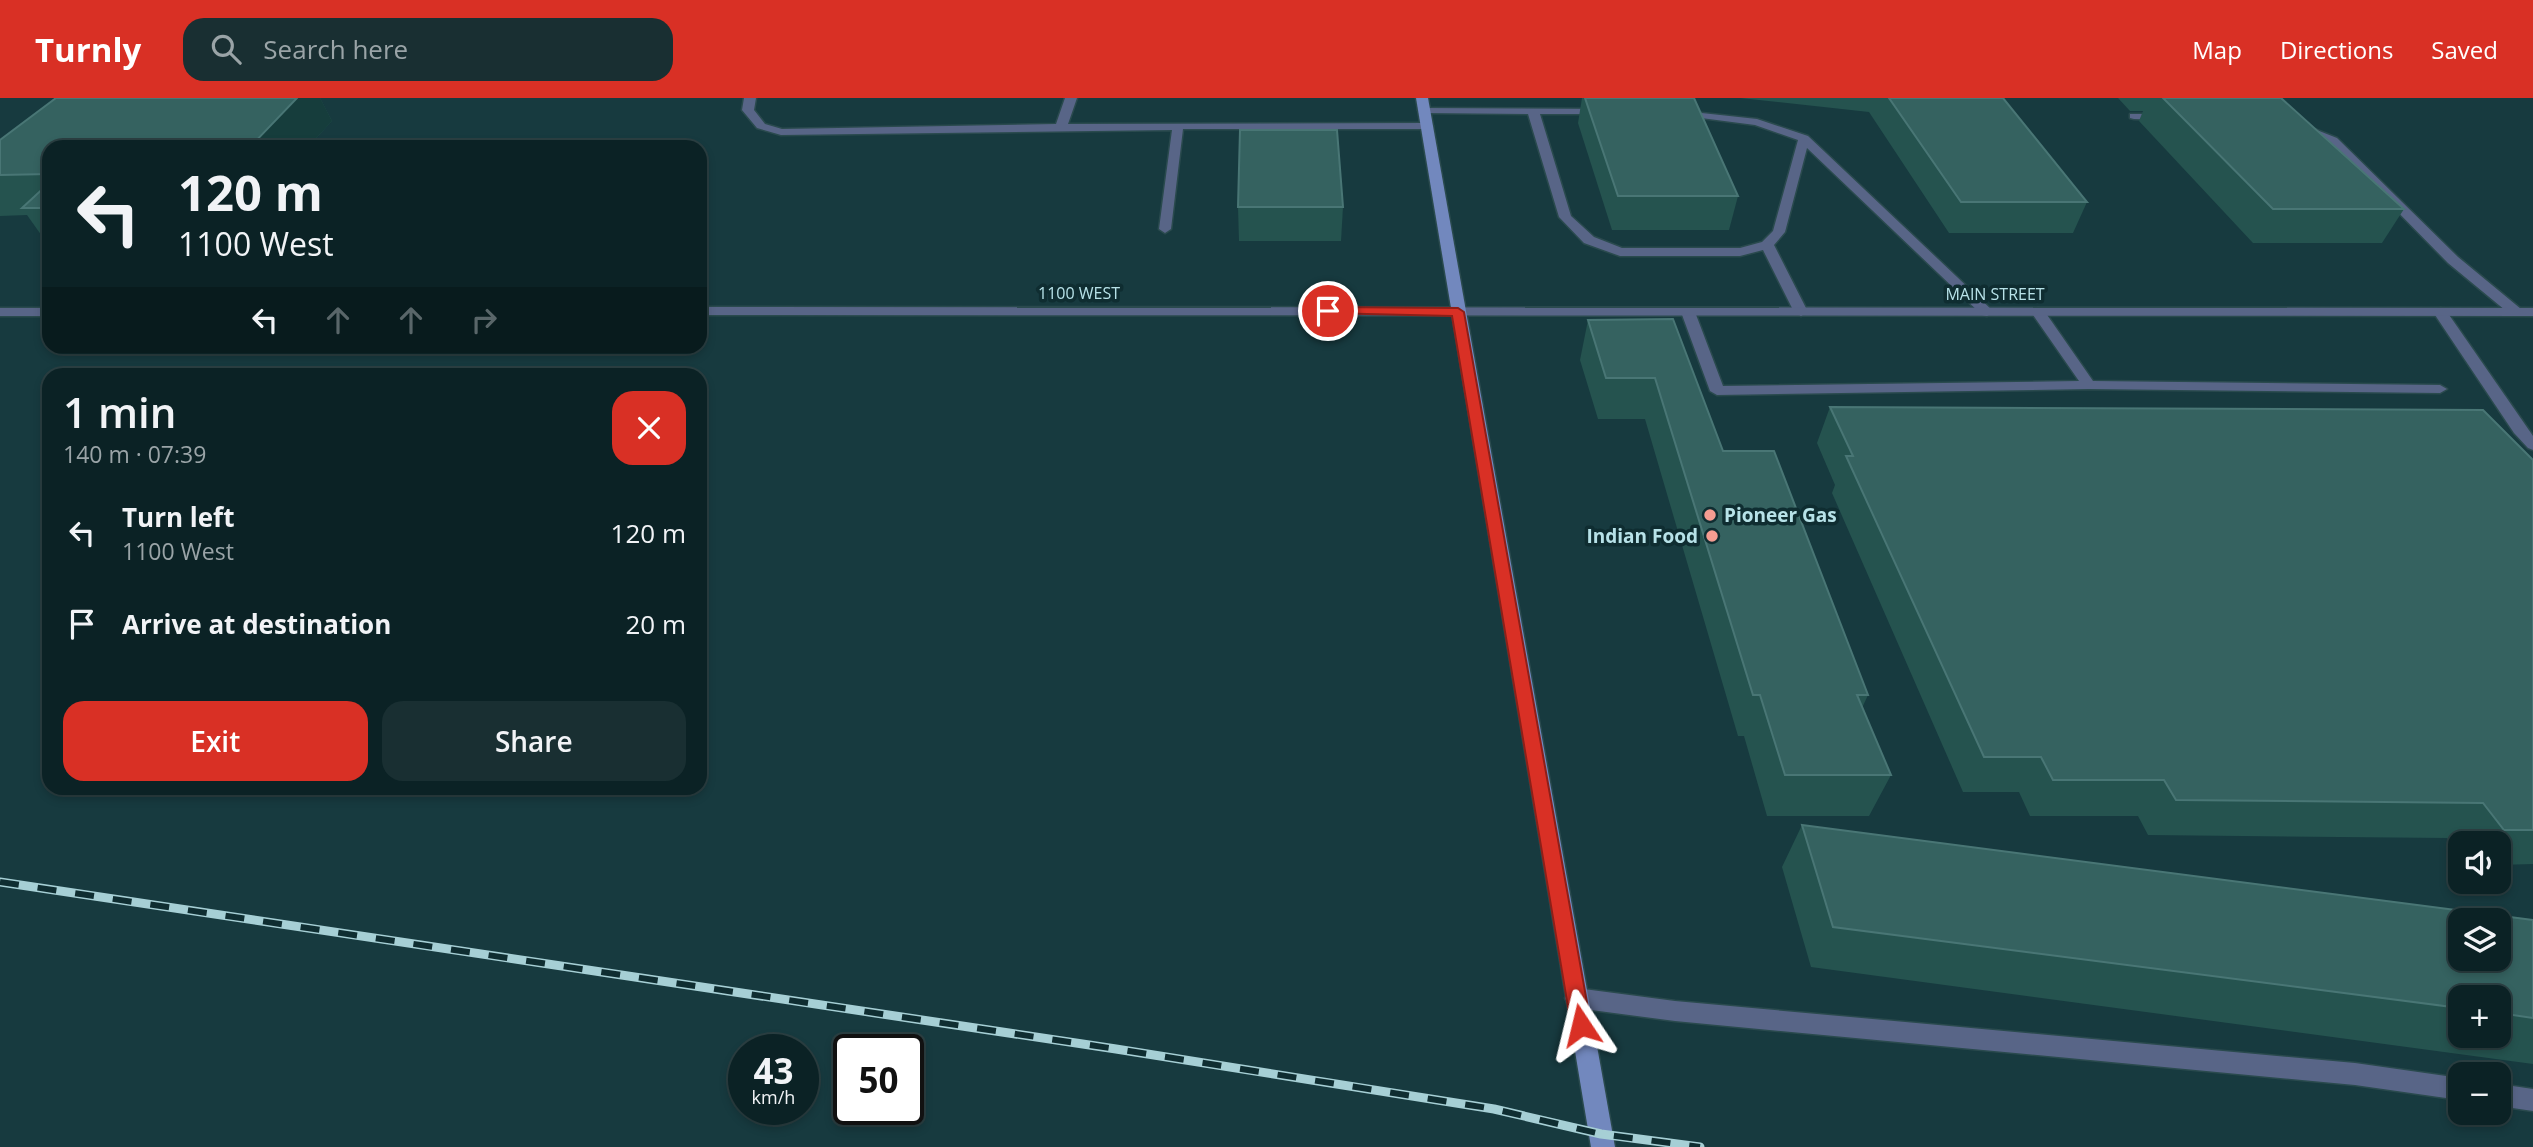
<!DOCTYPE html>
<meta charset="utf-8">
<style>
body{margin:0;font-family:"Open Sans",sans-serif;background:#192f32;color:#f1f3f6;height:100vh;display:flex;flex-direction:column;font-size:26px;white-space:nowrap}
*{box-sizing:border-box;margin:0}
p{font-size:23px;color:#9aa4a7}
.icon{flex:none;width:38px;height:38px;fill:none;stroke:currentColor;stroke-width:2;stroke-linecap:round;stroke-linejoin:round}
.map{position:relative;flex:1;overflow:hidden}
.details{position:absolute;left:42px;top:270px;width:665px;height:427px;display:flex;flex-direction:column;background:#0b2225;border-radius:21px;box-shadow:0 4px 10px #0003,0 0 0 2px #2b3f42}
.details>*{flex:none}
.banner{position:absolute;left:42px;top:42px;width:665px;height:214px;border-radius:21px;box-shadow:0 4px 10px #0003,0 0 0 2px #2b3f42;background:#0b2225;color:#f1f3f6;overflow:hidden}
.tools{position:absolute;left:2448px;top:733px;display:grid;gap:14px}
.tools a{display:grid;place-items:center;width:63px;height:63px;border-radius:14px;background:#0b2225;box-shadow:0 4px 10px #0003,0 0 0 2px #2b3f42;font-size:35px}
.speed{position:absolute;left:728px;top:936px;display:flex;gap:14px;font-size:35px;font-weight:700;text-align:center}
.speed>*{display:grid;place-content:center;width:91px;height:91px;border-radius:50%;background:#0b2225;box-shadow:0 4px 10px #0003,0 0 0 2px #2b3f42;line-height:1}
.speed small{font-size:18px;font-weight:400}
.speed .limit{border:4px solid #111;border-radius:10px;background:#fff;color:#111}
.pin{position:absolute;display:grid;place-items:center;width:60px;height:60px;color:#fff;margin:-30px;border:4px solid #fff;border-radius:50%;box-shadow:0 2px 7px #0007}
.me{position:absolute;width:77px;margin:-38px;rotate:350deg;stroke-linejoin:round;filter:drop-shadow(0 0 5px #0008)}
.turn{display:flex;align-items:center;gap:24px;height:147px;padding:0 21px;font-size:32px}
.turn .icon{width:91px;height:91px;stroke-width:2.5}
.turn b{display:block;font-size:49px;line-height:60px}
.lanes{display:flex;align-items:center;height:66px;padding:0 21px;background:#0003;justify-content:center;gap:35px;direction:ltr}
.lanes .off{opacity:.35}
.round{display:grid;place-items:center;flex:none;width:74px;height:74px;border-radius:21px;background:#192f32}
.summary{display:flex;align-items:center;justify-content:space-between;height:119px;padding:0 21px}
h1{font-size:42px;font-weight:600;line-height:52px}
.button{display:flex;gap:14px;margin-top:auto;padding:14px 21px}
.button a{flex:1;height:80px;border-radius:21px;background:#d93025;color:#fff;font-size:28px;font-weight:600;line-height:80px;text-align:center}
.button a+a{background:#192f32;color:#f1f3f6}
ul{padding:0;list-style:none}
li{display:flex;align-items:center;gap:21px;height:91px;padding:0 21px}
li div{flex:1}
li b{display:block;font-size:26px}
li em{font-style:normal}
header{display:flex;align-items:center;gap:42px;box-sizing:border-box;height:98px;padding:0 35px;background:#d93025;color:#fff}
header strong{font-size:33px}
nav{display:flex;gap:38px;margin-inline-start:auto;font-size:24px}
.search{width:490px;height:63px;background:#192f32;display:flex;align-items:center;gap:18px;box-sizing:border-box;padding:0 24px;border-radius:21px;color:#9aa4a7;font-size:26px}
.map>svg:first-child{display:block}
</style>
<header>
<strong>Turnly</strong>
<div class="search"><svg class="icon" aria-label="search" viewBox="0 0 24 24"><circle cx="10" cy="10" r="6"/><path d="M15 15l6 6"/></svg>Search here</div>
<nav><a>Map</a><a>Directions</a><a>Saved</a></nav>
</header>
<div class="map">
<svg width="2533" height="1049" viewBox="0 0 2533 1049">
<rect width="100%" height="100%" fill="#0f2d31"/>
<path fill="#173a3f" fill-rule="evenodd" d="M0,0H2533V1049H0ZM49,49H700V248H49ZM49,276H700V690H49ZM2460,746H2499V784H2460ZM2460,822H2499V861H2460ZM2460,900H2499V938H2460ZM744,952H803V1012H744ZM849,952H908V1012H849ZM2460,976H2499V1015H2460Z"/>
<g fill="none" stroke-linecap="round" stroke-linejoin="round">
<defs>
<g id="service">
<path d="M744,0H756L754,12L765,26L782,31L1056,26L1065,0H1077L1068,26L1427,25L1433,28L1427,31H1183L1171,131L1165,135L1159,131L1172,32L781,37L757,30L742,12Z"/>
<path d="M1420,10L1605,11V15L1601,16H1540L1571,118L1594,139L1622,150H1740L1762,144L1773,133L1798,42L1755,27L1678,17L1672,14L1674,12L1757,21L1808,38L1994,214L1987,218L1982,217L1807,50L1785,134L1774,147L1808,214L1801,218L1794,214L1763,152L1740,158H1620L1584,145L1559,119L1528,16L1424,15L1418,12Z"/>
<path d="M2130,16H2164L2170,19L2164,22L2134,21L2130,20Z"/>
<path d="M2296,27H2304L2337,40L2458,159L2521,211V217H2511L2448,165L2329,44L2296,31Z"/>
<path d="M1688,210L1695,214L1723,288L2079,283L2031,214L2038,210L2043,211L2093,283L2440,287L2447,291L2440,295L2089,291L1717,297L1710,293L1681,214Z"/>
<path d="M2440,210L2445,211L2533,338V352L2528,350L2514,335L2433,214Z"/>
<path d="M1576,890L1675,903L2355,965L2460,980V1002L2355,987L1675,923L1576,910L1568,907L1565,900L1568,893Z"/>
<path d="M2499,986L2533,991V1013L2499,1008Z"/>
</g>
<g id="tertiary">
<path d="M700,209L2533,210V218L700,217Z"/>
<rect x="0" y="210" width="49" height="8"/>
</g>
<path id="secondary" d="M1416,0H1428L1615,1049H1591Z"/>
</defs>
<use href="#service" stroke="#2a4a4e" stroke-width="3"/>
<use href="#tertiary" stroke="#2a4a4e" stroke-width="3"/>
<use href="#secondary" stroke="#2a4a4e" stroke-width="3"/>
<use href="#service" fill="#586587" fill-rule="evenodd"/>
<use href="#tertiary" fill="#586587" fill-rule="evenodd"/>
<use href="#secondary" fill="#7288be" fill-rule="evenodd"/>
<defs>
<path id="rail" d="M0,784L1116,951L1494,1011L1601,1036L1700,1049"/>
</defs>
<use href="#rail" stroke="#a6cfd5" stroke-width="9"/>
<use href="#rail" stroke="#0f2d31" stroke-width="6" stroke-dasharray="19" stroke-linecap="butt"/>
</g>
<g fill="#25534f" fill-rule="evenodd">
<path d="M56,0H320L332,23L308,49H49V148L27,117L0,118V42Z"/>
<path d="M1582,0H1694L1738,98L1729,132H1612L1578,25Z"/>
<path d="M1740,0H2003L2087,104L2073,135H1949L1869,14Z"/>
<path d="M2118,0H2281L2404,111L2382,145H2253L2139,23L2143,13H2130Z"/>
<path d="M1238,109H1343L1341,143H1239Z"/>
<path d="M1673,221L1723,353L1868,597L1862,610L1891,677L1869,718H1767L1744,638H1738L1645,321H1598L1580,262L1588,222Z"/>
<path d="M1830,309L2533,362V766L2499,767V746H2460V760L2447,740L2148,737L2138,718H2030L2019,694H1963L1832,395L1835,387L1817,345Z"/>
<path d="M1802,727L2533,822V966L1811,869L1782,769ZM2460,900H2499V938H2460Z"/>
</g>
<path fill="#163d3c" d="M297,0H320L332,23L308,49H250Z"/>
<g fill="#356260" stroke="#497675" stroke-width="2" fill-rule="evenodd">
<path d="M56,0H297L250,49H49V76L0,77V42Z"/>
<path d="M1585,0H1694L1738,98H1618Z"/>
<path d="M1889,0H2003L2087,104H1961Z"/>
<path d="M2163,0H2281L2404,111H2273Z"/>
<path d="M1240,32H1337L1343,109H1238Z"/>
<path d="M49,85V110H22Z"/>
<path d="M1673,221L1723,353H1774L1868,597H1857L1891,677H1785L1760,597H1753L1655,280H1606L1588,222Z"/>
<path d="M1830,309L2483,312L2533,362V732H2504L2483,705L2176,702L2164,682H2053L2041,659H1984L1846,358H1853Z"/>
<path d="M1802,727L2533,822V920L2499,915V900H2460V910L1833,829ZM2460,822H2499V861H2460Z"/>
</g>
<path fill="#d93025" stroke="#8d1f18" stroke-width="2" d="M1328,209L1458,210L1464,214L1591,927L1588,934L1581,936L1574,934L1571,927L1452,218L1324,215L1322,213Z"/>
<g fill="#f59c91" stroke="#0f2d31" stroke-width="2.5">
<circle cx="1710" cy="417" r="7"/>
<circle cx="1712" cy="438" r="7"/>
</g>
<g text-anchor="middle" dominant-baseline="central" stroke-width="7" stroke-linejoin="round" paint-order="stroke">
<g font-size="16" fill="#b7e2e8" stroke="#0f2d31">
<text x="1079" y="195">1100 WEST</text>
<text x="1995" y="196">MAIN STREET</text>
</g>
<g font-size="19" font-weight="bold" fill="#b7e2e8" stroke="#0f2d31" text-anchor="start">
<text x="1724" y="417">Pioneer Gas</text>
<text x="1698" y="438" text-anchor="end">Indian Food</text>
</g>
</g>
</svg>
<div class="tools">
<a><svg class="icon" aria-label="sound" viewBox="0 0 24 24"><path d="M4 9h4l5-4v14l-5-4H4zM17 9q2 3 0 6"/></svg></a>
<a><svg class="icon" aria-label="layers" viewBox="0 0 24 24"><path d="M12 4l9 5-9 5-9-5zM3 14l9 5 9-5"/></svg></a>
<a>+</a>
<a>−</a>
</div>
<div class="speed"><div>43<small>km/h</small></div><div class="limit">50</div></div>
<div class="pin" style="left:1328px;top:213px;background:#d93025"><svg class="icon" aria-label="arrive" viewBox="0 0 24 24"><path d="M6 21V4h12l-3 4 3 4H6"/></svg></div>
<svg class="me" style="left:1581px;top:927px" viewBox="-20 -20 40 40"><path d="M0-17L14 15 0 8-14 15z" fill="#d93025" stroke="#fff" stroke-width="4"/></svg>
<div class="banner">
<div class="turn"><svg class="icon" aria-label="left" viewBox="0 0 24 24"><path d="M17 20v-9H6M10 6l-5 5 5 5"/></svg><div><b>120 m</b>1100 West</div></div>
<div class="lanes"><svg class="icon" aria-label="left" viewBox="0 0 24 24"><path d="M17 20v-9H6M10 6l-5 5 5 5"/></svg><svg class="icon off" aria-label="ahead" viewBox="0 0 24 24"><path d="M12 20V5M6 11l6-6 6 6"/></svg><svg class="icon off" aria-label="ahead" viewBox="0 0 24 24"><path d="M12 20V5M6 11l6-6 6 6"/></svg><svg class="icon off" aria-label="right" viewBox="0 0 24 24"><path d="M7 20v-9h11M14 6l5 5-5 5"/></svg></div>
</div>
<section class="details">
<div class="summary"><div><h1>1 min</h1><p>140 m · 07:39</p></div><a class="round" style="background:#d93025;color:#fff"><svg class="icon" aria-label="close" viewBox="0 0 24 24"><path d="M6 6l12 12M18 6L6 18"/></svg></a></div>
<ul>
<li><svg class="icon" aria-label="left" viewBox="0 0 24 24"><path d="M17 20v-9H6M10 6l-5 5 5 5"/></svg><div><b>Turn left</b><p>1100 West</p></div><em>120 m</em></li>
<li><svg class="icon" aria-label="arrive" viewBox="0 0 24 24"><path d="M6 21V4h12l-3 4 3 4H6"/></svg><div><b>Arrive at destination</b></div><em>20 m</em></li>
</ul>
<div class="button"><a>Exit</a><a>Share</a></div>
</section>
</div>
